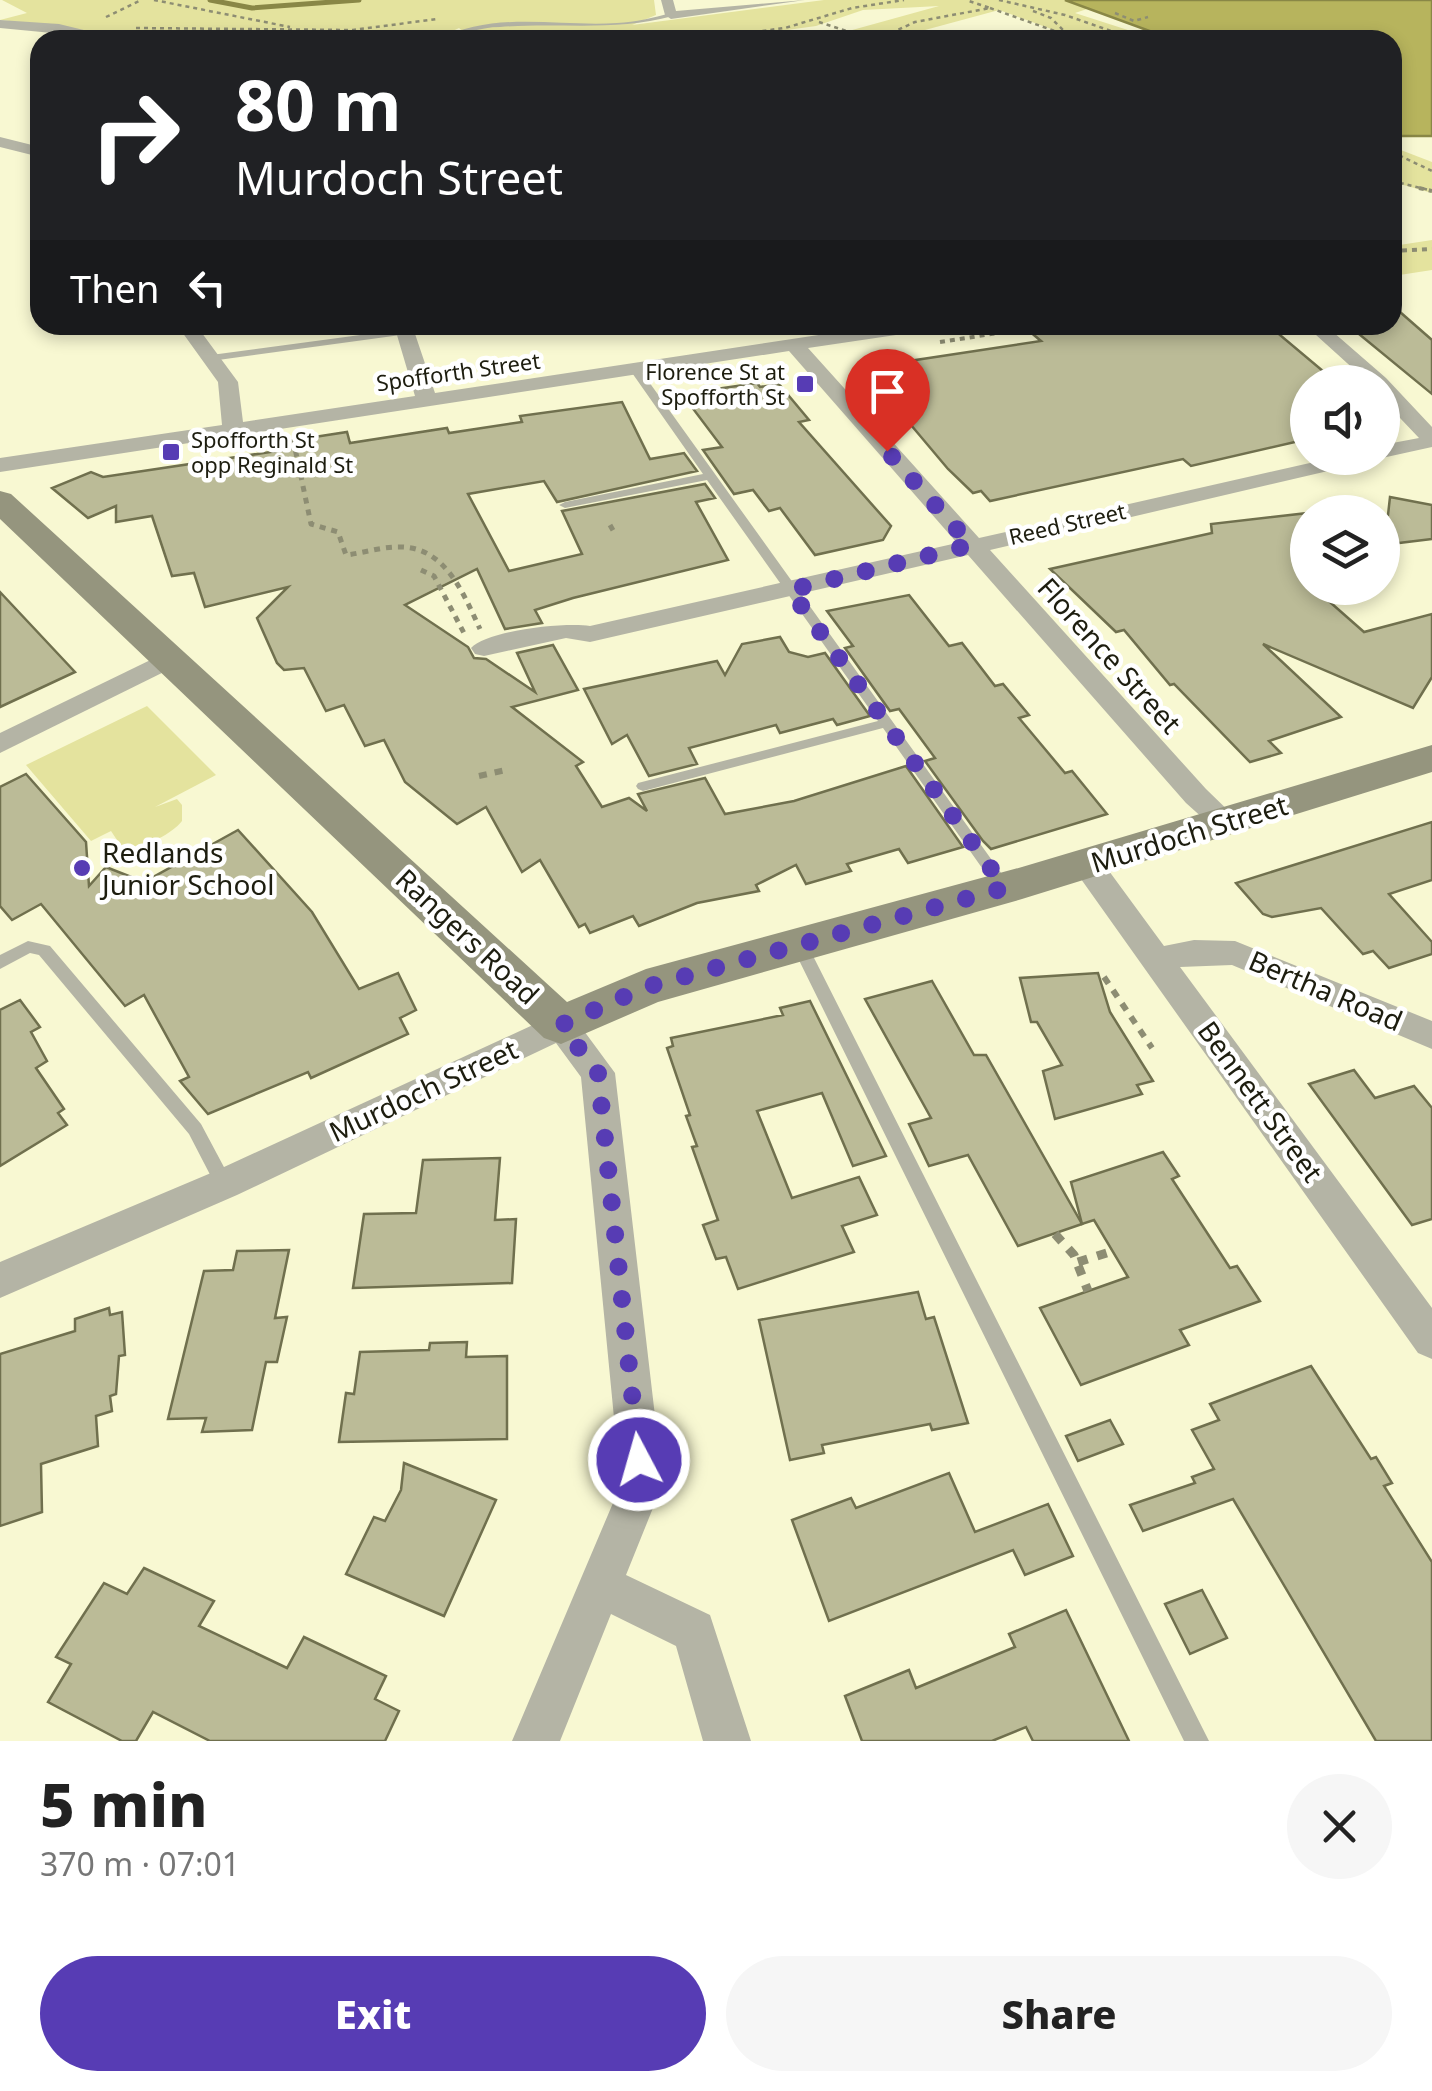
<!DOCTYPE html>
<meta charset="utf-8">
<style>
body{margin:0;font-family:"Noto Sans",sans-serif;background:#f6f6f6;color:#222;height:100vh;display:flex;flex-direction:column;font-size:38px;white-space:nowrap}
*{box-sizing:border-box;margin:0}
p{font-size:32px;color:#767676}
.icon{flex:none;width:55px;height:55px;fill:none;stroke:currentColor;stroke-width:2;stroke-linecap:round;stroke-linejoin:round}
.map{position:relative;height:1741px;overflow:hidden}
.sheet{display:flex;flex-direction:column;background:#fff;flex:1}
.sheet>*{flex:none}
.guide{position:absolute;left:30px;top:30px;width:1372px;height:305px;border-radius:30px;box-shadow:0 5px 15px #0003;background:#202124;color:#fff;overflow:hidden}
.fabs{position:absolute;left:1290px;top:365px;display:grid;gap:20px}
.fabs a{display:grid;place-items:center;width:110px;height:110px;border-radius:50%;background:#fff;box-shadow:0 5px 15px #0003;font-size:50px}
.pin{position:absolute;display:grid;place-items:center;width:85px;height:85px;color:#fff;margin:-102px -42px;border-radius:50% 50% 50% 0;rotate:-45deg;box-shadow:0 0 10px #0007}
.pin .icon{rotate:45deg}
.me{position:absolute;width:110px;margin:-55px;rotate:354deg;stroke-linejoin:round;filter:drop-shadow(0 0 8px #0008)}
.turn{display:flex;align-items:center;gap:35px;height:210px;padding:0 40px;font-size:45px}
.turn .icon{width:130px;height:130px;stroke-width:2.5}
.turn b{display:block;font-size:70px;line-height:85px}
.then{display:flex;align-items:center;height:95px;padding:0 40px;background:#0003;gap:20px;font-size:38px}
.round{display:grid;place-items:center;flex:none;width:105px;height:105px;border-radius:52px;background:#f6f6f6}
.headline{display:flex;align-items:center;justify-content:space-between;height:170px;padding:0 40px}
h1{font-size:60px;font-weight:800;line-height:75px}
.primary-button{display:flex;gap:20px;margin-top:auto;padding:20px 40px}
.primary-button a{flex:1;height:115px;border-radius:60px;background:#573cb4;color:#fff;font-size:40px;font-weight:800;line-height:115px;text-align:center}
.primary-button a+a{background:#f6f6f6;color:#222}
.map>svg:first-child{display:block}
</style>
<div class="map">
<svg width="1432" height="1741" viewBox="0 0 1432 1741">
<rect width="100%" height="100%" fill="#f8f8d2"/>
<g fill="#e4e39e">
<path d="M2,0H654L656,15L632,25L824,0H1065L1090,8L1075,13L1134,32L1147,28L1174,40H1082L999,10L888,40H869L845,32L939,6L863,10L816,26L714,40H501L467,35L459,28L434,40H185L159,33L153,40C103,40 51,24 0,20L27,13Z"/>
<path d="M1393,147L1432,162V193L1393,182Z"/>
<path d="M1432,240V270L1393,276V246Z"/>
<path d="M147,706L216,775L155,807L177,799L182,805V821C170,836 140,850 121,846L111,831L91,841L26,765Z"/>
</g>
<path fill="#b7b45d" stroke="#898746" stroke-width="2.5" d="M1065,0H1432V136H1393L1392,40H1174Z"/>
<g fill="none" stroke-linecap="round" stroke-linejoin="round">
<path stroke="#898746" stroke-width="5" d="M210,0L252,8L359,0"/>
</g>
<g fill="#bbbb97" stroke="#70704e" stroke-width="2.5">
<path d="M1392,305L1432,340V394L1348,325H1392Z"/>
<path d="M1022,325H1268L1336,382H1308V439L1191,466L1183,459L990,501L981,491L973,493L948,469L863,368L1041,341Z"/>
<path d="M757,383L760,387L779,384L809,420L799,422L891,526L883,540L815,555L780,508L769,511L753,490L734,494L703,450L722,447L682,394Z"/>
<path d="M622,402L650,459L684,453L697,471L557,502L544,481L468,494L509,571L582,554L562,511L705,484L715,498L696,502L728,560L573,598L535,610L542,623L505,629L477,569L405,605L468,647L474,658L486,659L535,692L517,653L553,645L578,690L512,707L583,762L576,766L602,807L629,798L647,811L638,794L705,778L725,814L794,801L906,766L963,847L908,863L899,849L847,864L851,871L806,884L796,865L756,885L759,891L697,903L639,926L633,916L590,933L585,924L579,927L540,860L522,872L486,807L457,824L405,782L384,740L365,746L344,705L326,711L304,668L284,670L277,663L257,618L288,587L205,607L194,573L172,576L152,516L116,522V506L88,518L52,488L91,472L103,477L297,448L295,440L347,432L350,443L447,428L449,433L522,422L520,416Z"/>
<path d="M1390,497L1432,505V539L1382,545V516L1388,515Z"/>
<path d="M1308,513V588H1314L1364,632L1432,614V677L1413,708L1263,644L1341,717L1269,741L1281,753L1250,762L1174,684L1170,685L1124,630L1116,632L1050,569L1212,533L1211,524Z"/>
<path d="M0,592L75,672L0,707Z"/>
<path d="M909,595L949,646L962,643L995,686L1003,684L1029,715L1019,718L1065,773L1072,771L1107,814L991,849L983,841L925,761L935,758L899,709L890,711L845,648L853,646L827,611Z"/>
<path d="M780,637L789,652L808,657L825,653L870,716L837,725L833,719L780,733L776,725L689,748L697,764L649,776L627,735L612,744L584,689L717,661L725,675L742,644Z"/>
<path d="M26,774L86,842L89,886L106,867L144,882L238,830L312,912L359,989L398,973L416,1010L400,1018L408,1034L311,1078L308,1072L208,1114L180,1081L189,1077L144,995L125,1006L41,904L12,920L0,906V787Z"/>
<path d="M1432,822V880L1389,894L1432,942V954L1389,968L1373,951L1363,954L1321,908L1272,917L1263,914L1236,883Z"/>
<path d="M1098,973L1110,1012L1153,1081L1137,1085L1142,1094L1055,1119L1043,1071L1062,1065L1037,1022H1031L1020,978Z"/>
<path d="M932,981L974,1055H986L1082,1224L1018,1246L968,1155L929,1166L909,1124L931,1118L865,999Z"/>
<path d="M20,1000L40,1027L31,1032L47,1061L36,1068L64,1109L58,1113L67,1125L0,1166V1010Z"/>
<path d="M810,1001L886,1156L853,1166L822,1093L757,1111L792,1198L859,1177L877,1215L842,1226L854,1252L738,1289L726,1257L716,1259L703,1225L718,1220L692,1147L697,1146L686,1116L690,1115L667,1048L673,1046L671,1038L783,1015L780,1008Z"/>
<path d="M1354,1070L1375,1098L1414,1086L1432,1108V1219L1412,1225L1309,1084Z"/>
<path d="M1163,1152L1179,1176L1172,1179L1230,1268L1237,1266L1260,1301L1180,1330L1189,1345L1081,1385L1040,1308L1128,1277L1094,1220L1082,1224L1071,1182Z"/>
<path d="M500,1158L495,1220L516,1219L512,1283L353,1288L364,1214L416,1213L423,1160Z"/>
<path d="M289,1250L275,1318L287,1317L277,1362H266L252,1430L202,1432L206,1418L168,1419L204,1271L233,1270L237,1251Z"/>
<path d="M918,1292L926,1319L934,1317L968,1423L932,1430L930,1424L822,1445L824,1453L790,1460L759,1320Z"/>
<path d="M109,1308L110,1315L122,1312L125,1355L119,1356L116,1394L110,1396L112,1411L96,1416L98,1446L41,1464L42,1512L0,1526V1354L75,1331V1319Z"/>
<path d="M467,1342L466,1357L507,1356V1439L339,1442L346,1393L354,1394L360,1352L429,1350L430,1343Z"/>
<path d="M1311,1366L1371,1459L1376,1457L1392,1483L1384,1486L1432,1562V1741H1376L1233,1499L1143,1531L1130,1505L1195,1483L1192,1477L1214,1469L1192,1430L1219,1420L1210,1404Z"/>
<path d="M1110,1420L1123,1444L1078,1461L1066,1436Z"/>
<path d="M404,1463L496,1500L444,1616L346,1574L374,1517L385,1521L401,1490Z"/>
<path d="M949,1473L975,1532L1048,1504L1073,1556L1025,1575L1013,1550L829,1621L792,1520L851,1498L856,1508Z"/>
<path d="M144,1568L214,1601L199,1626L287,1668L304,1637L386,1676L375,1699L399,1711L385,1741H210L153,1712L136,1741H122L48,1702L71,1664L56,1657L104,1583L127,1594Z"/>
<path d="M1202,1590L1227,1638L1190,1654L1165,1604Z"/>
<path d="M1066,1610L1129,1741H1033L1026,1727L992,1741H862L845,1696L909,1670L916,1688L1015,1647L1009,1634Z"/>
</g>
<g fill="none" stroke-linecap="round" stroke-linejoin="round">
<g stroke="#8d8d73" stroke-width="2.5" stroke-dasharray="4 4" stroke-linecap="butt">
<path d="M154,0L290,27"/>
<path d="M999,0L1065,15L1137,40"/>
<path d="M990,8L1080,40"/>
<path d="M1033,11L1051,18L1066,33"/>
<path d="M1115,13L1134,21L1148,17"/>
<path d="M106,17L141,0"/>
<path d="M819,22L874,40L889,34"/>
<path d="M136,28L353,30L437,19"/>
<path d="M691,40L785,28L852,8L904,0"/>
<path d="M918,40L889,34L915,22L990,8L966,0"/>
<path d="M1392,152L1432,171"/>
<path d="M1392,181L1429,190"/>
</g>
<g stroke="#8d8d73" stroke-width="4" stroke-dasharray="5 5" stroke-linecap="butt">
<path d="M1419,188L1432,191"/>
<path d="M1392,251L1432,249"/>
<path d="M940,342L1050,325"/>
</g>
<g stroke="#8d8d73" stroke-width="5" stroke-dasharray="6 6" stroke-linecap="butt">
<path d="M293,439L311,524L338,532L346,555C364,553 383,546 402,547C446,548 464,595 480,629"/>
<path d="M610,525L614,532"/>
<path d="M421,570L434,576L465,635"/>
</g>
<g stroke="#8d8d73" stroke-width="6" stroke-dasharray="8 8" stroke-linecap="butt">
<path d="M479,776L510,769"/>
<path d="M1104,977L1152,1048"/>
</g>
<g stroke="#8d8d73" stroke-width="9" stroke-dasharray="10 10" stroke-linecap="butt">
<path d="M1055,1234L1074,1255L1088,1291"/>
<path d="M1078,1262L1113,1251"/>
</g>
<g fill="#b4b4a5" fill-rule="evenodd">
<path d="M671,13L673,16C614,32 560,22 500,27C490,27 479,29 469,32C458,35 450,40 439,40C493,10 558,27 617,23C636,22 653,18 671,13Z"/>
<path d="M405,329L408,330V334L211,361L206,358L211,355Z"/>
<path d="M635,367L639,368L1009,884L1012,888L1009,892H999L883,728L643,791L638,789L636,786L638,783L878,721L707,480L565,508L559,505L565,502L703,474L630,370Z"/>
<path d="M800,940L806,942L808,946L1209,1741H1184L792,946L794,942Z"/>
<path d="M28,941L50,946L201,1124L233,1184L230,1190L224,1192L218,1190L189,1134L39,955L30,953L0,969V955Z"/>
</g>
<g fill="#b4b4a5" fill-rule="evenodd">
<path d="M661,0H673L676,11L805,0L671,19L665,15Z"/>
<path d="M0,20L59,24L125,40L0,28Z"/>
<path d="M444,33L492,40H449Z"/>
<path d="M0,137L40,147V157L0,147Z"/>
<path d="M177,325H196L238,382L243,422L415,396L394,325H412L435,393L885,325H932L923,331L808,348L979,538L1332,458H1369L1358,464L990,550L1206,789L1240,822L1225,832L1215,829L1186,803L968,555L590,642L566,638L484,656L475,654L471,648C487,630 566,622 590,626L957,543L789,351L0,472V458L222,425L218,382Z"/>
<path d="M1305,325H1325L1386,378L1432,427V447L1382,458H1378H1382V445L1419,438L1382,399V382H1368Z"/>
<path d="M169,651L178,653L182,659L178,665L0,753V733Z"/>
<path d="M1087,853L1098,856L1164,946L1194,940L1235,941L1432,1021V1049L1232,965L1180,967L1432,1308V1359L1418,1353L1076,872L1072,864L1076,856Z"/>
<path d="M561,1012L573,1016L615,1073L660,1459L655,1503L626,1575L710,1615L751,1741H703L676,1646L611,1614L560,1741H512L613,1503L618,1459L581,1077L556,1043L237,1195L0,1298V1262L211,1173Z"/>
</g>
<path fill="#95957e" fill-rule="evenodd" d="M0,491L11,494L567,1002L646,969L1022,867L1432,745V772L1022,899L658,1002L561,1044L544,1038L0,519Z"/>
</g>
<g fill="none" stroke-linecap="round" stroke-linejoin="round">
<path stroke="#573cb4" stroke-width="18" stroke-dasharray="0 32.4" d="M639,1460L598,1073L561,1025L646,987L1005,888L790,590L971,545L887,451"/>
</g>
<g fill="#573cb4" stroke="#fff" stroke-width="4">
<rect x="795" y="374" width="20" height="20" rx="5"/>
<rect x="161" y="442" width="20" height="20" rx="5"/>
<circle cx="82" cy="868" r="10"/>
</g>
<g text-anchor="middle" dominant-baseline="central" stroke-width="9" stroke-linejoin="round" paint-order="stroke">
<g font-size="22" fill="#1d1d0f" stroke="#fff">
<text transform="translate(458 371) rotate(-8)">Spofforth Street</text>
<text transform="translate(1067 523) rotate(-13)">Reed Street</text>
</g>
<g font-size="22" fill="#1d1d0f" stroke="#fff" text-anchor="end">
<text x="785" y="371">Florence St at<tspan x="785" dy="25">Spofforth St</tspan></text>
<text x="191" y="439" text-anchor="start">Spofforth St<tspan x="191" dy="25">opp Reginald St</tspan></text>
</g>
<g font-size="28" fill="#1d1d0f" stroke="#fff">
<text transform="translate(1110 655) rotate(48)">Florence Street</text>
<text transform="translate(1189 833) rotate(-17)">Murdoch Street</text>
<text transform="translate(468 936) rotate(43)">Rangers Road</text>
<text transform="translate(1326 990) rotate(23)">Bertha Road</text>
<text transform="translate(423 1090) rotate(-25)">Murdoch Street</text>
<text transform="translate(1261 1101) rotate(54)">Bennett Street</text>
</g>
<g font-size="28" fill="#1d1d0f" stroke="#fff" text-anchor="start">
<text x="102" y="852">Redlands<tspan x="102" dy="32">Junior School</tspan></text>
</g>
</g>
</svg>
<div class="fabs">
<a><svg class="icon" aria-label="sound" viewBox="0 0 24 24"><path d="M4 9h4l5-4v14l-5-4H4zM17 9q2 3 0 6"/></svg></a>
<a><svg class="icon" aria-label="layers" viewBox="0 0 24 24"><path d="M12 4l9 5-9 5-9-5zM3 14l9 5 9-5"/></svg></a>
</div>
<div class="pin" style="left:887px;top:451px;background:#d93025"><svg class="icon" aria-label="arrive" viewBox="0 0 24 24"><path d="M6 21V4h12l-3 4 3 4H6"/></svg></div>
<svg class="me" style="left:639px;top:1460px" viewBox="-20 -20 40 40"><circle r="17" fill="#573cb4" stroke="#fff" stroke-width="3"/><path d="M0-11L8 9 0 5-8 9z" fill="#fff"/></svg>
<div class="guide">
<div class="turn"><svg class="icon" aria-label="right" viewBox="0 0 24 24"><path d="M7 20v-9h11M14 6l5 5-5 5"/></svg><div><b>80 m</b>Murdoch Street</div></div>
<div class="then">Then<svg class="icon" aria-label="left" viewBox="0 0 24 24"><path d="M17 20v-9H6M10 6l-5 5 5 5"/></svg></div>
</div>
</div>
<section class="sheet">
<div class="headline"><div><h1>5 min</h1><p>370 m · 07:01</p></div><a class="round"><svg class="icon" aria-label="close" viewBox="0 0 24 24"><path d="M6 6l12 12M18 6L6 18"/></svg></a></div>
<div class="primary-button"><a>Exit</a><a>Share</a></div>
</section>
